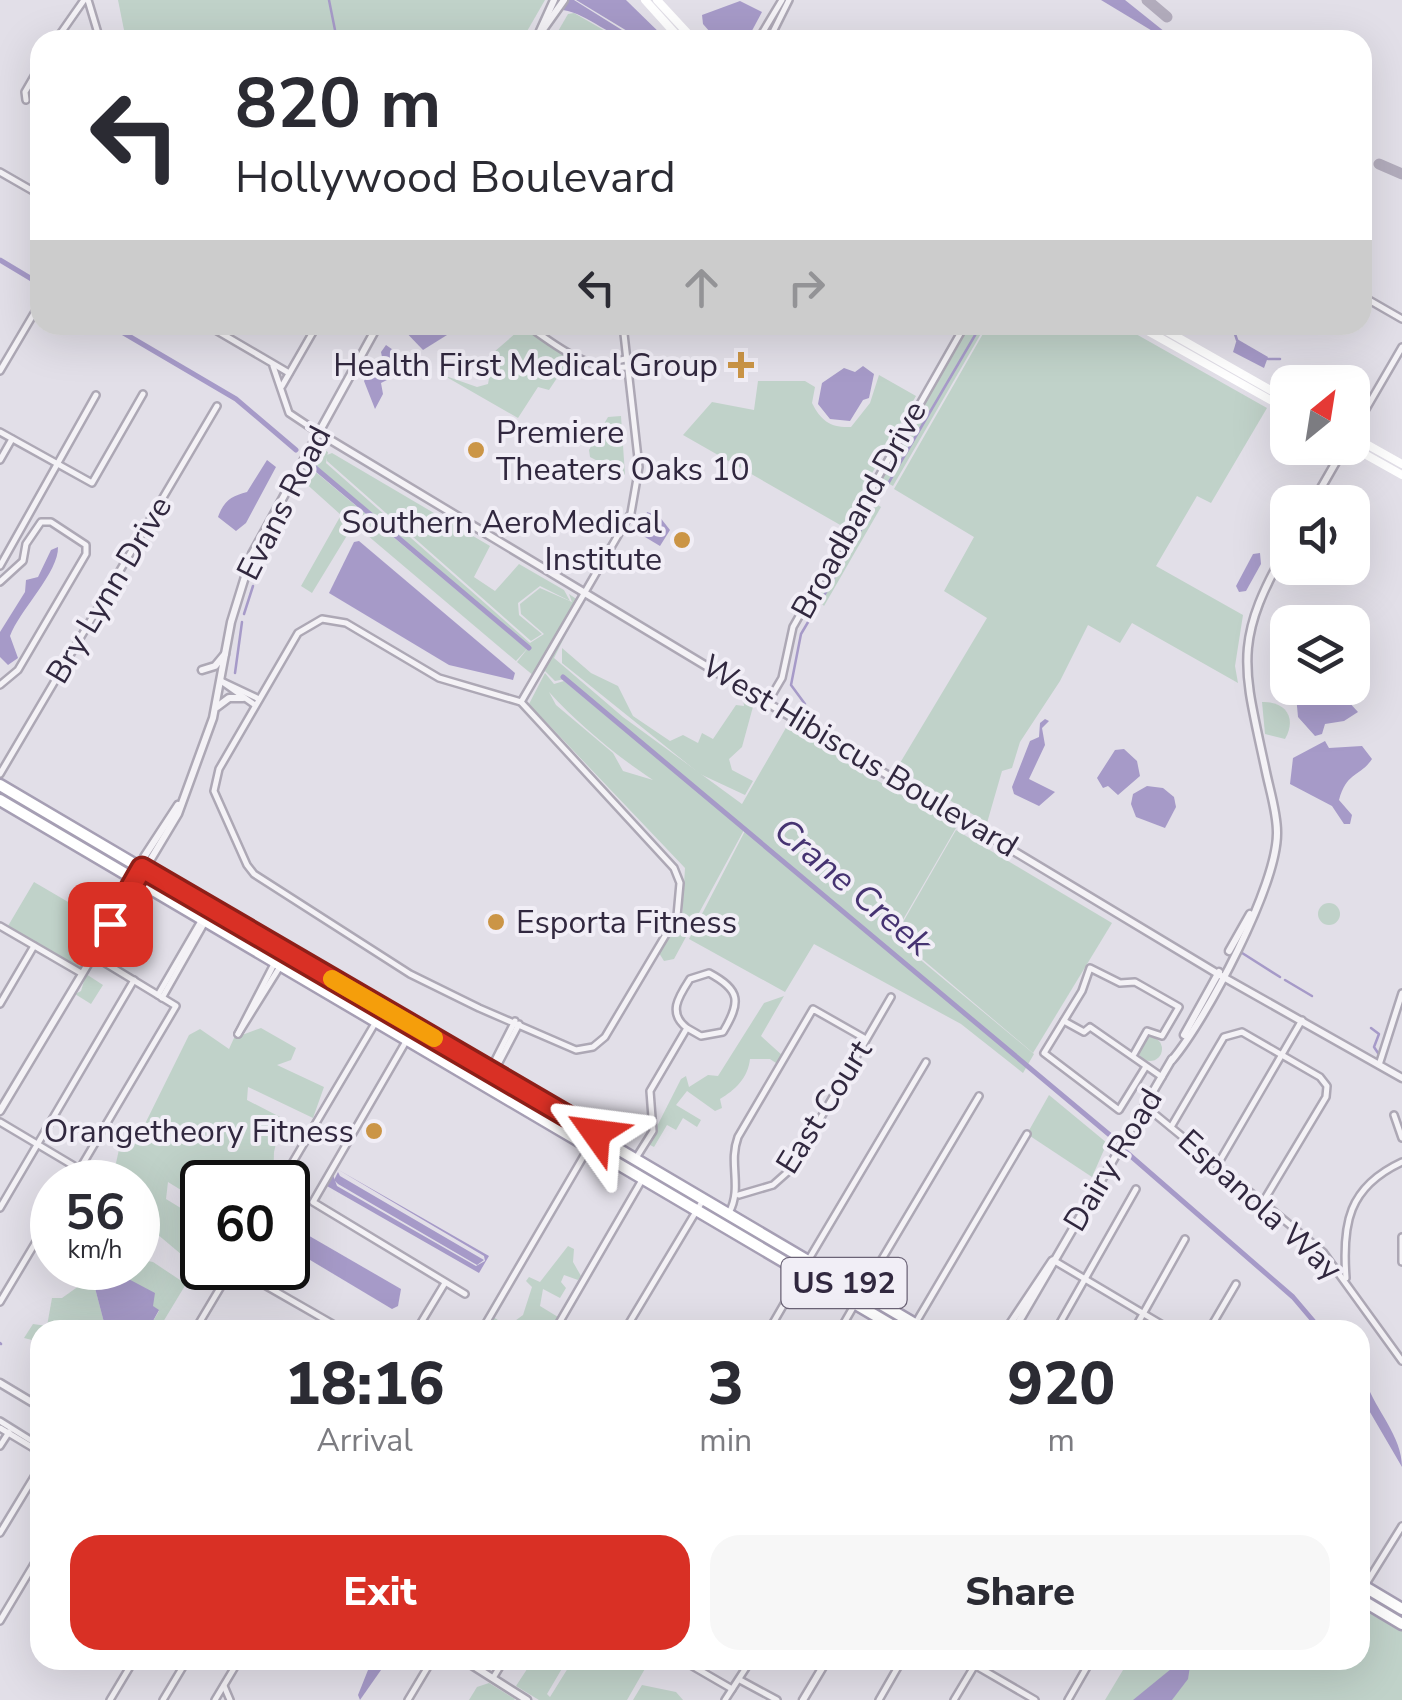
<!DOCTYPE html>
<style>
body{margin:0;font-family:"Nunito Sans",sans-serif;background:#f7f7f7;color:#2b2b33;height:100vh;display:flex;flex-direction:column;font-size:38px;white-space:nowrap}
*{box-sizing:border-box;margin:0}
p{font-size:32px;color:#7c7c81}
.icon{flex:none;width:55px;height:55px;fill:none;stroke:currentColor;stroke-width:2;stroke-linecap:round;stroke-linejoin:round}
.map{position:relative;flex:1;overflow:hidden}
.side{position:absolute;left:30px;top:1320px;width:1340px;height:350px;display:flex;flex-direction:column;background:#fff;border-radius:30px;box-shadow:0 10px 40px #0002}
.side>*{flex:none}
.guide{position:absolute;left:30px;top:30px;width:1342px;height:305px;border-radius:30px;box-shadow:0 10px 40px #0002;background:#fff;color:#2b2b33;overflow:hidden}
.needle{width:65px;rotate:30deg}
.buttons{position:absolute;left:1270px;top:365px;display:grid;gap:20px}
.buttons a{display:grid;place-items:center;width:100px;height:100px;border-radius:20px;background:#fff;box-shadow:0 10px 40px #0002;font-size:50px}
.speed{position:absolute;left:30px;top:1160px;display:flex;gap:20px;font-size:50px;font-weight:700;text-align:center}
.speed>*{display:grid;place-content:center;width:130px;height:130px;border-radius:50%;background:#fff;box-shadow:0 10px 40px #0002;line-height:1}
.speed small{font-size:25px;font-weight:400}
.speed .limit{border:5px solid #111;border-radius:15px;background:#fff;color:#111}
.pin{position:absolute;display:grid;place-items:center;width:85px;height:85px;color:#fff;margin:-42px;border-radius:20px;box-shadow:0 5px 15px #0006}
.me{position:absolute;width:110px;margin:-55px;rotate:301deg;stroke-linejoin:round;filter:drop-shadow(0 0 8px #0008)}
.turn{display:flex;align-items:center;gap:35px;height:210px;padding:0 40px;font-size:45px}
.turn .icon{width:130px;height:130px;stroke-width:2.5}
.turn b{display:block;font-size:70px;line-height:85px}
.lanes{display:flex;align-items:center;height:95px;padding:0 40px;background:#0003;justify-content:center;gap:50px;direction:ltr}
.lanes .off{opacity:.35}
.eta{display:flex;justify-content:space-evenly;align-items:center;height:170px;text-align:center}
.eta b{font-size:60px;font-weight:800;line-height:70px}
.cta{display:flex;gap:20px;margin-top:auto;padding:20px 40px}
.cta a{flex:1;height:115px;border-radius:30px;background:#d93025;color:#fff;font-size:40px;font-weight:800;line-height:115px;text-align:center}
.cta a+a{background:#f7f7f7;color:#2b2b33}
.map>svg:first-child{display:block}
</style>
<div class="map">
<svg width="1402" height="1700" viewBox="0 0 1402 1700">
<rect width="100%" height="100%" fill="#e2dfe8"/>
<g fill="#c0d2c9" fill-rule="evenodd">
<path d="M118,0H545L522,40H135L124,30Z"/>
<path d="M574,13L621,40H553L568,14Z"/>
<path d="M968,325H986L893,486L880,479Z"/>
<path d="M988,325H1120L1267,408L1211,503L1197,496L1156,566L1243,615L1235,666L1238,683L1132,623L1120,643L1088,625L1060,681L1020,742L1012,768L1002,771L987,823L897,768L987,618L944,591L974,537L894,489Z"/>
<path d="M524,326L569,360L549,390L538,387L518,418L443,375L477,387L488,384L494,352Z"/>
<path d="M879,375L916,396L842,526L683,435L712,402L754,410L758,381H805L815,387L812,403C821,421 831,428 851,427L870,403Z"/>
<path d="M621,416L625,475L590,457L589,450L608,417Z"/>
<path d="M318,447L328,452L326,463L530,643L544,634L521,614L520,604L540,588L572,602L569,594L578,600L534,676L517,662L528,648L313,468L300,479Z"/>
<path d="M332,453L490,546L474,577L495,591L519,564L564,590L570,601L540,586L518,603L519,615L542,634L531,641L327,461V455Z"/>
<path d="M312,469L527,649L516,661L354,524L312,593L301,586L341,515L302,480Z"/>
<path d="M873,502L881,507L824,606L815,596L863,508Z"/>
<path d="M582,602L554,658L623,717L742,804L787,726L956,828L893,937L1034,1054L1023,1073L961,1024L814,944L785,992L689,939L746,829L565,679L555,681L545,671L537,679Z"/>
<path d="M562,648L591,673L618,686L633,716L670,741L683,735L698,743L702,733L713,739L736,705L744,706L743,699L754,703L742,747L729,759L732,770L753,781L745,795L700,774L562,663Z"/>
<path d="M545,673L554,684L564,681L744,830L674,959L664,961L659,953L682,917L685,868L529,704ZM549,692C578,724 618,757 653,780L623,771L613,753L556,705Z"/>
<path d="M1262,702C1286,701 1297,718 1285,739L1265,734Z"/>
<path d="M956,830L1112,923L1033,1053L895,936Z"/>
<path d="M34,882L87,913L77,930L95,940L79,968L8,926Z"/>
<circle cx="1329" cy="914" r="11"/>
<path d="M86,974L103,985L91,1004L75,994L81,991Z"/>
<path d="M784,996L761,1036L783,1056L779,1065L770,1059H750C748,1078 735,1090 720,1099L722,1108L715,1111L687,1091L676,1105L701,1120L697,1127L683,1118L676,1130L667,1125L654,1147L648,1144L681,1079L686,1076L689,1087L708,1075L718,1076L764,1003Z"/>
<path d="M261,1028L296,1048L291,1060L277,1065L324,1087L313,1118L248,1087L247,1100L282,1118L274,1152L273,1182H202V1203L168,1182L166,1199L202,1221V1240L188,1260L138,1218V1182H103L116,1163L122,1136L135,1144L189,1035L200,1029L229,1049L234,1038Z"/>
<circle cx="1150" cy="1049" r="12"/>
<path d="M1049,1095L1107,1143L1092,1177L1027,1134Z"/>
<path d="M568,1246L574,1249L573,1262L581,1276L578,1280L564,1275L561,1282L566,1288L560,1298L543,1289L540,1306L558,1317L552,1330H500L489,1324L493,1317L508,1326L523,1315L532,1287L526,1281L529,1277L540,1282Z"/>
<path d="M138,1259L153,1262L186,1284L163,1322L164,1330H148L159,1311L100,1275L99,1268H138Z"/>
<path d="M86,1281L95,1288L106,1330H40V1342L24,1338L33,1324L47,1326L52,1298H62Z"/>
<path d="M1360,1606L1402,1630V1700H1105L1129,1660H1360Z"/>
<path d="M533,1660H567L547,1694L550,1697L573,1660H650L627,1700H539L516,1686Z"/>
<path d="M489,1683L515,1699L514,1700H469L477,1687Z"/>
<path d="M642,1685L676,1692L683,1700H633Z"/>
</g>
<g fill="#a69ac8">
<path d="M569,0H574L638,40C610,40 590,14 563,10Z"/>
<path d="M576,0H626L667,40H642Z"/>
<path d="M1101,0H1125L1175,40L1159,35Z"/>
<path d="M740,1L762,12L747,40H717L703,24L702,15Z"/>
<path d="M399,325H447L449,326L447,335L423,350Z"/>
<path d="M1237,339L1268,357L1264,368L1233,352Z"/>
<path d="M386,345L399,354L393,377L381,383L383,394L375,409L364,381L375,361L383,362L381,352Z"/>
<path d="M863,366L874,374L869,398L863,400L850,421L830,419L818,404L822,383L844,368L855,372Z"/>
<path d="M267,460L276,467L246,523L236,531L218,517C224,500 232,496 247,492Z"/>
<path d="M647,512L659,516L670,530L660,546L640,534Z"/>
<path d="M359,541L515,673L513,680L449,665L329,593L354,542Z"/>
<path d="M58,547C59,572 19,611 10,636L18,658L8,665L0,657V632L25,592L26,580L38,577L51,550Z"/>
<path d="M1260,553L1261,564L1246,591L1239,592L1236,586L1253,554Z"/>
<path d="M1304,688H1336L1358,712L1344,721L1325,724L1322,734L1315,736L1298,717L1296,695Z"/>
<path d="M1045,719L1049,721L1042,728L1045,745L1029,779L1055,792L1039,806L1014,794L1012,787L1030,741L1039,737L1040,723Z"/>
<path d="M1325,741L1329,748L1362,746L1372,759C1359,778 1347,771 1339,800L1352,815L1350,824H1344L1332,806L1290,784L1293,758Z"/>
<path d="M1124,749L1137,761L1140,776L1118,795L1108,786L1103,788L1097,778L1115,750Z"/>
<path d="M1147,786L1163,788L1174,797L1176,807L1165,828L1136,817L1131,804L1133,794Z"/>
<path d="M337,1169L489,1256L479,1273L327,1186L333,1175L337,1186L476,1266L485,1261L484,1256Z"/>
<path d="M338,1172L340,1176L484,1260L477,1265L338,1184L334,1180Z"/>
<path d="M299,1230L401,1289L398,1306L392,1309L290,1248L289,1242Z"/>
<path d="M90,1268H99L107,1280L121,1275L155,1293L153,1306L159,1310L148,1330H106L95,1288L86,1281Z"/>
<path d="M1366,1382C1376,1411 1402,1436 1402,1467L1360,1395V1387Z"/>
<path d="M372,1660H388L360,1700L358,1695Z"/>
<path d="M1182,1660H1191L1188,1679L1172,1700H1133Z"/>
</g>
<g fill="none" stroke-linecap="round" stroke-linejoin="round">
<g stroke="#a69ac8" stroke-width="2.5">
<path d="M329,0L337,40"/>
<path d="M1235,334L1237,340"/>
<path d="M1268,359H1280"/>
<path d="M882,494L981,325"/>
<path d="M821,601L873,508"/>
<path d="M244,614L253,586"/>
<path d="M235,673L242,622"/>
<path d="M803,709L805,704L791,685L801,634L814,612"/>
<path d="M1239,951L1280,977"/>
<path d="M1285,980L1312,996"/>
<path d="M1371,1028L1379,1034L1374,1047L1378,1053"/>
<path d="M0,1343L1,1344"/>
</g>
<g stroke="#a69ac8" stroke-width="5">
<path d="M0,260L40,284"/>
<path d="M110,325L236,399L296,450"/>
<path d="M313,466L529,648"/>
<path d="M563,677L1111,1136"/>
<path d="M1125,1151L1293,1297L1321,1330"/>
</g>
<g stroke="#b2acbc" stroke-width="11">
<path d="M1147,0L1167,17"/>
<path d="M1379,164L1402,174"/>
</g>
<defs>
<g id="minor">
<path d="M88,0L100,40"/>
<path d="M56,40L84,0"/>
<path d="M758,40L782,0"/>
<path d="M769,40L789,0"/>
<path d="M26,100L25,92L40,66"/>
<path d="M0,172L40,195"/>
<path d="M1362,296L1402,319"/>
<path d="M207,325L289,373"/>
<path d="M527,325C557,347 588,371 626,367"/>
<path d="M601,365L625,359"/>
<path d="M273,366L289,413L319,433"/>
<path d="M0,371L36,310"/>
<path d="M282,386L317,325"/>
<path d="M0,432L92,483L143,394"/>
<path d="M1352,433L1402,347"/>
<path d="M0,460L12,439"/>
<path d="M0,566L96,395"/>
<path d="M0,582L23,561L26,544L41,522H51L86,545V554L18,670L0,685"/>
<path d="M322,619L346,623L439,678L521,702L674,868L680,883L677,916L605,1037L593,1047L576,1050L479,1008L410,974L254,874L247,865L214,791L219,769L298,633Z"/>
<path d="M221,681L255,705"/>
<path d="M221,681L259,699"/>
<path d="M769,700L782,678L793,627L965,325"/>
<path d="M521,702L631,513L639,467L623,325"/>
<path d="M0,774L217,406"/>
<path d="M0,926L81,973"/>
<path d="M158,995L201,921"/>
<path d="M162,998L205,922"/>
<path d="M0,1004L34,946"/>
<path d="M1064,1021L1084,1032L1090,1027L1162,1077"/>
<path d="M238,1034L274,964"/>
<path d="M238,1034L281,965"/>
<path d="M408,1038L313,1202L465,1294"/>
<path d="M1134,1054L1147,1031L1162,1036L1179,1007L1135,982L1120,983L1090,968L1082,991L1044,1053L1119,1110L1145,1068"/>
<path d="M1379,1065L1402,993"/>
<path d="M490,1071L495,1070L519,1024"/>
<path d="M484,1082L515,1021"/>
<path d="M1145,1106L1323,1252L1402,1361"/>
<path d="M1394,1115L1402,1138"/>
<path d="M0,1122L79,1169"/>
<path d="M1171,1127L1224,1037L1242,1032L1320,1077L1327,1086L1326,1097L1263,1202"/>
<path d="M636,1158L653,1131L650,1091L687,1028L701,1036L723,1032C741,1002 741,990 709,973L690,979C679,996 667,1013 687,1028"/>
<path d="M1218,1164L1302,1020"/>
<path d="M72,1182L176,1006L92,955"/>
<path d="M281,1182L377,1020"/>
<path d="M739,1195L773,1185L791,1169L891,997"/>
<path d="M0,1208L134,980"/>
<path d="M729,1213C743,1187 728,1164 738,1137L813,1009L864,1038"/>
<path d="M1402,1237V1262"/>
<path d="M809,1259L926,1062"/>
<path d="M1053,1260L1171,1330"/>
<path d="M193,1264L202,1252"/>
<path d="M235,1268L343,1330"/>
<path d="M1346,1278C1342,1224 1348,1187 1402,1162"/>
<path d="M863,1291L979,1096"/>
<path d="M0,1302L52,1215"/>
<path d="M915,1324L1027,1134"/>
<path d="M419,1326L445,1283"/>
<path d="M195,1330L232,1268"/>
<path d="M482,1330L589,1147"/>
<path d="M555,1330L642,1180"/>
<path d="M625,1330L703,1200"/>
<path d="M769,1330L802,1273"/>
<path d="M840,1330L855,1304"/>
<path d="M1056,1330L1136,1189"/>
<path d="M1134,1330L1185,1239"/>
<path d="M1209,1330L1236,1284"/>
<path d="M0,1421L40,1446"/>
<path d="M0,1428L40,1452"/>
<path d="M0,1446L9,1432"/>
<path d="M0,1533L40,1467"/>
<path d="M1364,1587L1402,1526"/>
<path d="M0,1621L40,1554"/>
<path d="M682,1660L732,1689"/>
<path d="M966,1660L1035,1700"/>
<path d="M493,1678L504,1660"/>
<path d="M740,1680L777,1700"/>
<path d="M224,1686L230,1700"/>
<path d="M110,1700L134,1660"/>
<path d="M163,1700L187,1660"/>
<path d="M215,1700L239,1660"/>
<path d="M408,1700L432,1660"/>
<path d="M725,1700L751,1660"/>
<path d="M879,1700L902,1660"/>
<path d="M954,1700L978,1660"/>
<path d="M1068,1700L1091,1660"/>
</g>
<g id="tertiary">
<path d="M540,31L554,0"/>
<path d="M537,38L564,0"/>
<path d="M319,433L1218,974L1402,1078"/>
<path d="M1313,502L1344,448"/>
<path d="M202,670L215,666L225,654"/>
<path d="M217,707L229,698H243"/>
<path d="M143,867L144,857L178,805"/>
<path d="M1229,951L1250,914"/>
<path d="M1184,1035L1219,972"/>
<path d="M1172,1060C1206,1020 1278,884 1277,832C1277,813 1270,791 1266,772C1244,668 1231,643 1288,546"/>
<path d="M0,1111L178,814L213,718L231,622L252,554L378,325"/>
<path d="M1006,1330L1052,1261"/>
<path d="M1014,1330L1172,1059"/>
<path d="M0,1383L40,1407"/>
<path d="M464,1660L527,1700"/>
<path d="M803,1700L827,1660"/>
</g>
<g id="primary">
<path d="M0,785L925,1330"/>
<path d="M0,800L900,1330"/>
<path d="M1360,1584L1402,1609"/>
<path d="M1360,1599L1402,1624"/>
</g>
</defs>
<use href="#minor" stroke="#ada8b5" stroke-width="10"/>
<use href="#tertiary" stroke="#ada8b5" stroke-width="11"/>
<use href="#primary" stroke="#a69fb4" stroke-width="15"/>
<use href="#minor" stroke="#f4f2f6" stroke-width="5"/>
<use href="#tertiary" stroke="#f4f2f6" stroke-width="6"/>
<g stroke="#fff" stroke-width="8">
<path d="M645,0L681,40"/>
<path d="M657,0L694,40"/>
<path d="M1137,325L1288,410"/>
<path d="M1156,325L1288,400"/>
<path d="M1352,436L1402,464"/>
<path d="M1352,447L1402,475"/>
</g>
<use href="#primary" stroke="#fff" stroke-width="10"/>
</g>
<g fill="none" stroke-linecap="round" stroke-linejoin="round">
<defs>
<path id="route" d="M110,924L142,868L596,1133"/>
</defs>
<use href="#route" stroke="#8d1f18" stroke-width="25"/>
<use href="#route" stroke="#d93025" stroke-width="18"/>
<path stroke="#f59e0b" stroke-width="18" d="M332,979L434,1038"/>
</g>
<g fill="#cb9546" stroke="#f1eef6" stroke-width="4">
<path d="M736 350h10v10h10v10h-10v10h-10v-10h-10v-10h10z"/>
<circle cx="476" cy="450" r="10"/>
<circle cx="682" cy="540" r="10"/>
<circle cx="496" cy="922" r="10"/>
<circle cx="374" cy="1131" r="10"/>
</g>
<g text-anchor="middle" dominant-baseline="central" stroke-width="8" stroke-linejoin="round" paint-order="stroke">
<rect fill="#f1eef6" stroke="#6b6376" stroke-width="2.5" x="781.5" y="1258" width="125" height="50" rx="8"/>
<g font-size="30" font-weight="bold" fill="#31283f">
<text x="844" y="1283">US 192</text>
</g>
<g font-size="32" fill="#31283f" stroke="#f1eef6" text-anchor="end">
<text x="718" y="365">Health First Medical Group</text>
<text x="496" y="432" text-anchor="start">Premiere<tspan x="496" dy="37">Theaters Oaks 10</tspan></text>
<text x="662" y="522">Southern AeroMedical<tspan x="662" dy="37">Institute</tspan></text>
<text x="516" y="922" text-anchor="start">Esporta Fitness</text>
<text x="354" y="1131">Orangetheory Fitness</text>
</g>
<g font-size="32" fill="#31283f" stroke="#f1eef6">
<text transform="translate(284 503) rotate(-63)">Evans Road</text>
<text transform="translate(859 510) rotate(-61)">Broadband Drive</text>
<text transform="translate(109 590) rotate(-59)">Bry Lynn Drive</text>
<text transform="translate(860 756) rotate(31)">West Hibiscus Boulevard</text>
<text transform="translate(824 1107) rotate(-58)">East Court</text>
<text transform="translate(1113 1160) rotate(-59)">Dairy Road</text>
<text transform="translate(1260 1205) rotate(42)">Espanola Way</text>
</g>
<g font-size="35" font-style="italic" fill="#463372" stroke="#f1eef6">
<text transform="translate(853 887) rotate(40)">Crane Creek</text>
</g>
</g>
</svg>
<div class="buttons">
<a><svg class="needle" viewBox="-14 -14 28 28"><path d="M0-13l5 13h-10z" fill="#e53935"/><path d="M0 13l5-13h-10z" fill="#7c7c81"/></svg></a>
<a><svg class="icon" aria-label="sound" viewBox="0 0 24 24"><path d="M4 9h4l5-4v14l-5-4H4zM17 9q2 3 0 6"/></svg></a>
<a><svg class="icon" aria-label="layers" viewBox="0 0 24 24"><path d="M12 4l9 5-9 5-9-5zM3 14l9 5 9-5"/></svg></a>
</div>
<div class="speed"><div>56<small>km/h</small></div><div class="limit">60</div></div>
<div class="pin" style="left:110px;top:924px;background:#d93025"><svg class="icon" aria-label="arrive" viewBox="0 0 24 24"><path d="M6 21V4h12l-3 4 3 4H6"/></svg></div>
<svg class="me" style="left:596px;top:1133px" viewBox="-20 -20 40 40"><path d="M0-17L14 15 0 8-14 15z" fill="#d93025" stroke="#fff" stroke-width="4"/></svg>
<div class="guide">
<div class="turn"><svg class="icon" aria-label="left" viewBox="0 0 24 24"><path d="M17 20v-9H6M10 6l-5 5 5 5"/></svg><div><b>820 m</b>Hollywood Boulevard</div></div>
<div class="lanes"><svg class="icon" aria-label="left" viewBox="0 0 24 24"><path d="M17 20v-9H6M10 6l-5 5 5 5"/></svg><svg class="icon off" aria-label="ahead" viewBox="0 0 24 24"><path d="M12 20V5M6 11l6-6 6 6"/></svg><svg class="icon off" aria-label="right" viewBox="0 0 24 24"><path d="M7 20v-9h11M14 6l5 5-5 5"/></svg></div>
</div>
<section class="side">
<div class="eta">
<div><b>18:16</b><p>Arrival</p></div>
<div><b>3</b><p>min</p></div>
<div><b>920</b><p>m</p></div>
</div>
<div class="cta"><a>Exit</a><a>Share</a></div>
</section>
</div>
